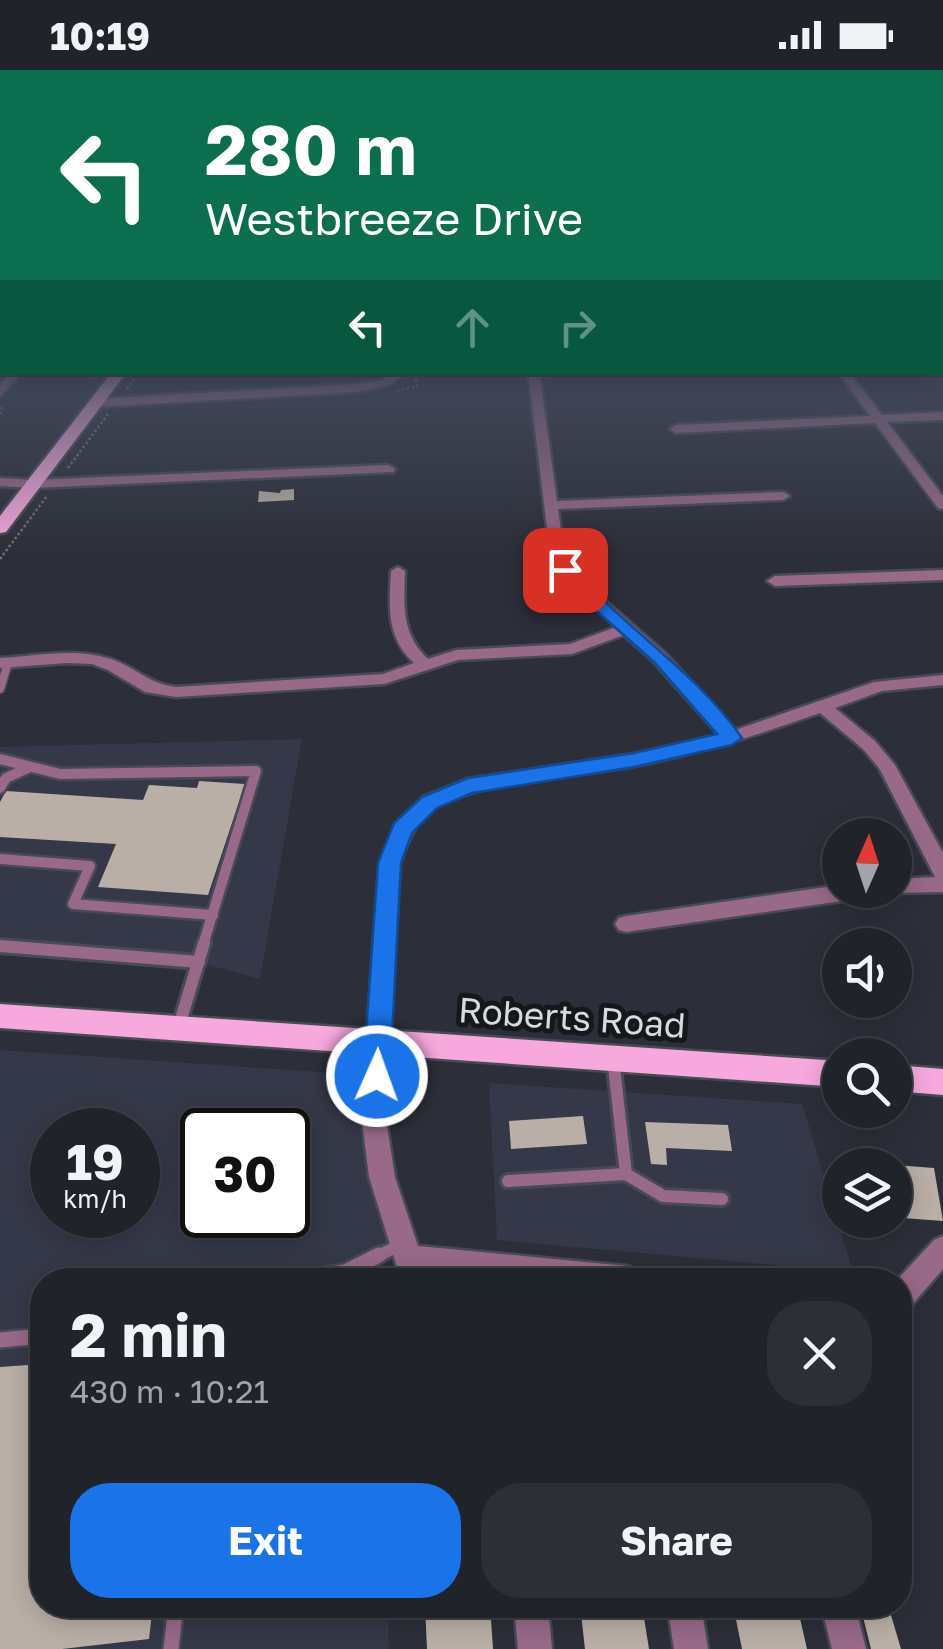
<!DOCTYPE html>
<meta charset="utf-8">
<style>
body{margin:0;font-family:"Golos Text",sans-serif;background:#2d2f37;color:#f1f3f6;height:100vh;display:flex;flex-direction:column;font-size:38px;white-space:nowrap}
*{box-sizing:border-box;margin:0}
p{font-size:32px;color:#a2a4a9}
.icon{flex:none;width:55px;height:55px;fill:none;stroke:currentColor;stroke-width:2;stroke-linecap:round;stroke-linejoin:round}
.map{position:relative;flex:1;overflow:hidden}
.drawer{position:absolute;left:30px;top:1198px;width:882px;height:350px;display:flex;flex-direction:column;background:#21232b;border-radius:40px;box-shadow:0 5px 25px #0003,0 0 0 2px #3e4047}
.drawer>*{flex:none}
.banner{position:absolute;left:0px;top:0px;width:945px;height:305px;box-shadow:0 5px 25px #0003,0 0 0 2px #3e4047;background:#0b6e4f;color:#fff;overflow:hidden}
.needle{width:65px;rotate:3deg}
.fabs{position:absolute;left:822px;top:748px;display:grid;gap:20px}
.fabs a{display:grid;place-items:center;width:90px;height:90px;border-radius:50%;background:#21232b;box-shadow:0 5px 25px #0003,0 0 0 2px #3e4047;font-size:50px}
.speed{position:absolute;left:30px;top:1038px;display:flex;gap:20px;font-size:50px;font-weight:700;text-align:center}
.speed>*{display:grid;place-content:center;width:130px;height:130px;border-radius:50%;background:#21232b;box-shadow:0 5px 25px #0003,0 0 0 2px #3e4047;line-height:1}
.speed small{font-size:25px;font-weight:400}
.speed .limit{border:5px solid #111;border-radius:15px;background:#fff;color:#111}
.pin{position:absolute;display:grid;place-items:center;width:85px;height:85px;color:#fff;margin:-42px;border-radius:20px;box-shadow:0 5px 15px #0006}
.me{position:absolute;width:110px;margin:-55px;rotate:2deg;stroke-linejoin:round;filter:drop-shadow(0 0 8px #0008)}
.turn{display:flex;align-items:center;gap:35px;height:210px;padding:0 40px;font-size:45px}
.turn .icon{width:130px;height:130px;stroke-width:2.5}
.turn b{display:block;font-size:70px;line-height:85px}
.lanes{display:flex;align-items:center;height:95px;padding:0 40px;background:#0003;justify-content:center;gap:50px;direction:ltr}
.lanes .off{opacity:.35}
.round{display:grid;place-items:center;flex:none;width:105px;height:105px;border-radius:40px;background:#2d2f37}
.headline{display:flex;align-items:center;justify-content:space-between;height:170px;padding:0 40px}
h1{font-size:60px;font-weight:700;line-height:75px}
.action{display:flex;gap:20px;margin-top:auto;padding:20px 40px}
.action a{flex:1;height:115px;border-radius:40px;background:#1a73e8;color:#fff;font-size:40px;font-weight:700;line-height:115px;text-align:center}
.action a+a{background:#2d2f37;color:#f1f3f6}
.status{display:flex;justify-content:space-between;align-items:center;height:70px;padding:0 50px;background:#21232b;direction:ltr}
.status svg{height:28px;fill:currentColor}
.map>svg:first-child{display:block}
</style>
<div class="status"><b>10:19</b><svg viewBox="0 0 49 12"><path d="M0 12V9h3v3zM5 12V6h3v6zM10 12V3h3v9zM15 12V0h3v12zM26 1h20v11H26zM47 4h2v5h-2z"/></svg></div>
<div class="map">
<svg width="943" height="1579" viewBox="0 0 943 1579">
<rect width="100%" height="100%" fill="#2c2f39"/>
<g fill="#353848" fill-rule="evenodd">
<path d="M302,669L260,909L199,892L0,876V677Z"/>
<path d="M0,980L377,1006L403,1174L378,1187V1210H42V1535H388L389,1579H0ZM52,1060H138V1145H52ZM202,1060H288V1145H202Z"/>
<path d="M489,1013L802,1034L853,1202L497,1170Z"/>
</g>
<g fill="#baafa6">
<path d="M294,419V430L258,432L259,421L280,423L281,420Z"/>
<path d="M199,711L245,714L208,825L98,817L116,774L0,767V732L6,721L143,730L149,715L197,718Z"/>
<path d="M583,1046L587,1074L511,1079L509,1051Z"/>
<path d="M645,1052L728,1055L732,1081L666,1078L667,1095L651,1094Z"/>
<path d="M895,1095L934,1098L943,1151L903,1148Z"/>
<path d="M42,1294V1535H153L149,1569L62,1579H0V1297Z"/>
<path d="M425,1535H490L493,1579H427Z"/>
<path d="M580,1535H642L649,1579H585Z"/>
<path d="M733,1535H797L807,1579H742Z"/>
<path d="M860,1535H888L901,1579H871Z"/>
</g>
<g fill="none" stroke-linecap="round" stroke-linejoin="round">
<defs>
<path id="service-far3" d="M0,619L8,593"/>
<g id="service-far2">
<path d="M0,689L60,704L256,701L203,875"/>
<path d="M0,718L6,708L30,697"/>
<path d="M0,789L90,796L73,834L213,845"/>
</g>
<g id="service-far1">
<path d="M0,876L199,892"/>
<path d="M178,959L204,873"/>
<path d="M613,988L626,1104"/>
<path d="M508,1111L626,1104L663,1126L722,1129"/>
<path d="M374,1188L402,1174"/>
</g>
<g id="service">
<path d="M295,1210L345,1202L379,1185"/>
<path d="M0,1270L42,1266"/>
<path d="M171,1579L176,1535"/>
</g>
<g id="minor">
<rect x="0" y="293" width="2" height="6"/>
<path d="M11,302H23L0,326V315Z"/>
<path d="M393,302H407L389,315L356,322L96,337L90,333L96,329L356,314L382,310Z"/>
<path d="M528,302H576L540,307L557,431L783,422L790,426L783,430L558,439L563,475L578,507L666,584L735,660L874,612L943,605V615L882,621L835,638L875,671L895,695L943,783V822L888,823L886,820H895V809L935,807L879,698L863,679L820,643C758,665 698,684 634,696C583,706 478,711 437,737C416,750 408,770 400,793L385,1043L395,1107L418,1176L627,1196L637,1200L641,1210H485L427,1204L429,1210H401L369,1107L361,1043L380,793L395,754L423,727L468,709L634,684L719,665L654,592L624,565L572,584L458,590L384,614L176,627L145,622L108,600L92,594L66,593L0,598V588C37,586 75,577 111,589C135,597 149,614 176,617L383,604L414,593C386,567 389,537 391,501L398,497L405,501C404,535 401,564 428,589L456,580L570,574L616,557L566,512L549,475Z"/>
<path d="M838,302H849L882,345L943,342V350L887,352L943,426V439L938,438L875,353L676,363L670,359L676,355L870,346Z"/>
<path d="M388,395L395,399L393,402L33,418L0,416V408L33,410Z"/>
<path d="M943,500V510L775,516L767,511L775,506Z"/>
<path d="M840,815V820H873L870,826L863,828L626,862L619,860L615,854L619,848L626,846Z"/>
<path d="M943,1166V1199L910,1237L900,1241V1210H897L934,1170Z"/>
<path d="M514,1535H548L552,1579H518Z"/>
<path d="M667,1535H701L708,1579H674Z"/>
<path d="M821,1535H855L866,1579H832Z"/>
</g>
<g id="primary">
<path d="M112,302H127L6,462L0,463V446Z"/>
<path d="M0,934L840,991V1017L0,958Z"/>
<path d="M895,995L943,999V1025L895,1021Z"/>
</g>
</defs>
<use href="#service-far3" stroke="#484a54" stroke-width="11"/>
<use href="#service-far2" stroke="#484a54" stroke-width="15"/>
<use href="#service-far1" stroke="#484a54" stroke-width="18"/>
<use href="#service" stroke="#484a54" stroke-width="20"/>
<use href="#minor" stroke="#484a54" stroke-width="5"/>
<use href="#primary" stroke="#484a54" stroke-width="5"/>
<g stroke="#6f727a" stroke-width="2.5" stroke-dasharray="2.5 2.5" stroke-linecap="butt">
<path d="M60,302L98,307"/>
<path d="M127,319L139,302"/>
<path d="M397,321L417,316L415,306"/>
<path d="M0,344L3,334"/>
<path d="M68,398L108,344"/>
<path d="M0,489L47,426"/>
</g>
<use href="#service-far3" stroke="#986989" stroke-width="8"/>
<use href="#service-far2" stroke="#986989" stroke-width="10"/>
<use href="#service-far1" stroke="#986989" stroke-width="12"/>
<use href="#service" stroke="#986989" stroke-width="15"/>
<use href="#minor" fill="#986989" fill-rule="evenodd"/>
<use href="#primary" fill="#f7a8dd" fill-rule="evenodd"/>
</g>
<linearGradient id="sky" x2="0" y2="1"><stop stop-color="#181a1f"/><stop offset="0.55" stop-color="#454d5f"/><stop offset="1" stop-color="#454d5f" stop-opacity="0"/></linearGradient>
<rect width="943" height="489" fill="url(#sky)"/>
<path fill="#1a73e8" stroke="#114b97" stroke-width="2.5" d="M559,496H571C623,558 695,600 742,668L732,675L634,697L472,723L437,738L412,763L401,793L390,1006L386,1015L377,1018L367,1015L363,1006L378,793L394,753L422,727L468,708L634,683L717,664L654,592L573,520L556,500Z"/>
<g text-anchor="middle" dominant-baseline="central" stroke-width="10" stroke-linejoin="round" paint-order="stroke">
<g font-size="35" fill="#d8dae0" stroke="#16171b">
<text transform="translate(572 947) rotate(4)">Roberts Road</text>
</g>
</g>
</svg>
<div class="fabs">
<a><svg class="needle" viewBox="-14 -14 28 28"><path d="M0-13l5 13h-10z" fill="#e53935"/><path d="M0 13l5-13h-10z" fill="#a2a4a9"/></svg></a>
<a><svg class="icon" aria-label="sound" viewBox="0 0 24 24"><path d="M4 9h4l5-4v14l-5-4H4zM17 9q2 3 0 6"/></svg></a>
<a><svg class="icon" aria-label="search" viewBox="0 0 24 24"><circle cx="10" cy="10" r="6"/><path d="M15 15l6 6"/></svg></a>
<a><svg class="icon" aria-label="layers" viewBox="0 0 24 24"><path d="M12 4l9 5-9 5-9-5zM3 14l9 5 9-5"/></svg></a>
</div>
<div class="speed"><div>19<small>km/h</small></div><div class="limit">30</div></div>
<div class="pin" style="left:565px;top:500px;background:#d93025"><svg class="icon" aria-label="arrive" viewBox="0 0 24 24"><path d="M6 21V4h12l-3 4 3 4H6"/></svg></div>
<svg class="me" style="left:377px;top:1006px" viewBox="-20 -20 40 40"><circle r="17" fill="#1a73e8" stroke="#fff" stroke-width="3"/><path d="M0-11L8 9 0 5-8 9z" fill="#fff"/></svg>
<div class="banner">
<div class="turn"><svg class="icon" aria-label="left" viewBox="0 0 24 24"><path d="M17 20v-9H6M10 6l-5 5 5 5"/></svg><div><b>280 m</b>Westbreeze Drive</div></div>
<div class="lanes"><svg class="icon" aria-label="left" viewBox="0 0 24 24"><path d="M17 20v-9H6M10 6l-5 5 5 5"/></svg><svg class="icon off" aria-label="ahead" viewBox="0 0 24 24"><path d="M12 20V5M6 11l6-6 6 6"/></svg><svg class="icon off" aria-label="right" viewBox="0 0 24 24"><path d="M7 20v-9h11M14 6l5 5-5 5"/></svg></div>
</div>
<section class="drawer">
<div class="headline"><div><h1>2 min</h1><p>430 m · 10:21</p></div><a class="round"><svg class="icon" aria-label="close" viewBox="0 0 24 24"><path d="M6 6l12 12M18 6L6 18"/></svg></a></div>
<div class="action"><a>Exit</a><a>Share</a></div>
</section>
</div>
